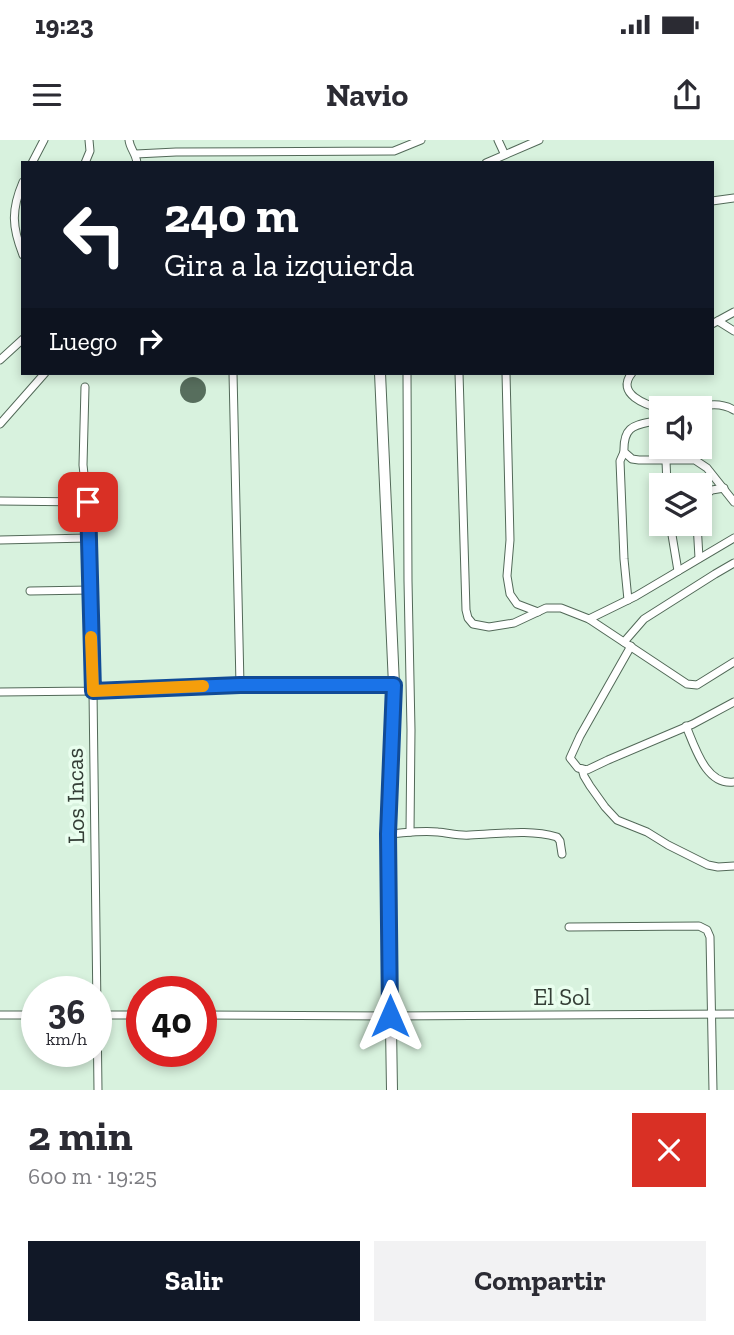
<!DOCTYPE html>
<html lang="es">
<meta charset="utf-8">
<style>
body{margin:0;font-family:"Zilla Slab",serif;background:#f2f2f3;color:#2b2b33;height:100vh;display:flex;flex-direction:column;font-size:26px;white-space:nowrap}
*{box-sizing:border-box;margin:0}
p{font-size:23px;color:#7c7c81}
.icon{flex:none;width:38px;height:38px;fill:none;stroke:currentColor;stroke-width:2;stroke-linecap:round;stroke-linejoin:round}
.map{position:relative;height:950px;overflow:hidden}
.sheet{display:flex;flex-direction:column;background:#fff;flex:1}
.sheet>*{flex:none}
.guide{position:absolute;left:21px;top:21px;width:693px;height:214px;border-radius:0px;box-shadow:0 4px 10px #0003;background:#111827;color:#fff;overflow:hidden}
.fabs{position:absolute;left:649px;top:256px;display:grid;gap:14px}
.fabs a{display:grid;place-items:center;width:63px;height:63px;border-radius:0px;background:#fff;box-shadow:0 4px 10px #0003;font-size:35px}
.speed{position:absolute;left:21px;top:836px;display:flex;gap:14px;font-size:35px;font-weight:700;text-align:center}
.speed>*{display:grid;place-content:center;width:91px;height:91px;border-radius:50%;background:#fff;box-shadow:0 4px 10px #0003;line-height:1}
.speed small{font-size:18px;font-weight:400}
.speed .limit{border:10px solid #d22;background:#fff;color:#111}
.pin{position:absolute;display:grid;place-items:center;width:60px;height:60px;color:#fff;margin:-30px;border-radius:14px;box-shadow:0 4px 10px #0006}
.me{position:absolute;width:77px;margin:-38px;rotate:0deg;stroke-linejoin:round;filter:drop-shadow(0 0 5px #0008)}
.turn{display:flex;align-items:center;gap:24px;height:147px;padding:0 28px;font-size:32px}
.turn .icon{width:91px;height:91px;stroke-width:2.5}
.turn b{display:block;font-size:49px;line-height:60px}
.then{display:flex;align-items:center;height:66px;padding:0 28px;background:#0003;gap:14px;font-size:26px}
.round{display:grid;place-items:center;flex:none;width:74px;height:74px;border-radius:0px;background:#f2f2f3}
.summary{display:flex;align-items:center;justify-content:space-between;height:119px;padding:0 28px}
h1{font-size:42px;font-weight:700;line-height:52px}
.button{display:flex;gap:14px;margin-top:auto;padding:14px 28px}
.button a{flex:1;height:80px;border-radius:0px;background:#111827;color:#fff;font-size:28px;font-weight:700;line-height:80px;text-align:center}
.button a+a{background:#f2f2f3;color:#2b2b33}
.status{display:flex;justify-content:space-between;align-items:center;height:49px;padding:0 35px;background:#fff;direction:ltr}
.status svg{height:19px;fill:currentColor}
header{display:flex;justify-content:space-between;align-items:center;height:91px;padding:0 28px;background:#fff;font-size:32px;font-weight:700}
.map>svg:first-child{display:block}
</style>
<div class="status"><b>19:23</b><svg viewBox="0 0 49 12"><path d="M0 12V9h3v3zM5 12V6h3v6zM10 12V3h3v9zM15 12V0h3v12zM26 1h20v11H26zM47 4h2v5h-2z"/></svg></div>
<header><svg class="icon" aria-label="menu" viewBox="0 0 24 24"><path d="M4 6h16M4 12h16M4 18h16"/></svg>Navio<svg class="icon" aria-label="share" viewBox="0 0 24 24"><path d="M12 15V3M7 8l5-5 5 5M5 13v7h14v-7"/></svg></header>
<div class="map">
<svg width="734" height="950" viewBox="0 0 734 950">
<rect width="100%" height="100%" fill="#d8f2de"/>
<circle fill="#576e5d" cx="193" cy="250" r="13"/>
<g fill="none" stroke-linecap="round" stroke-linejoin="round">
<defs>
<g id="street">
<path d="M129,0C130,9 136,13 137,23"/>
<path d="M498,0L504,13"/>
<path d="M136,14L176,12L394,11L421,0"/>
<path d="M32,23L44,0"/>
<path d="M85,23L90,11L89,0"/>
<path d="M486,23L539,0"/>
<path d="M23,42C11,70 12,87 23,115"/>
<path d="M712,61L734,58"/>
<path d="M718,181L734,191"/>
<path d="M712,184L734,172"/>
<path d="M0,220L23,199"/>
<path d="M233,233L240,545"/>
<path d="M407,233L408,441L411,590L410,692"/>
<path d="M459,233L466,470L468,478L473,484L489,487L514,483L546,468H561L589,479L687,544L697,545L734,522"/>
<path d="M506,233L510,400L507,436L510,454L517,464L538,472"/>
<path d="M632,233C615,254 646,265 662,269"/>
<path d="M85,247L83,325L87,362L93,551L98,950"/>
<path d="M692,268C707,265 720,262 734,270"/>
<path d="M662,279C638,286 623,282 624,312L632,319L639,320H695L707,328L734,362"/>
<path d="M0,284L45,233"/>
<path d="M624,312L620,321L624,419L628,460"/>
<path d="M666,321L667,345"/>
<path d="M700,359L712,350L724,348"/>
<path d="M0,361L87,362"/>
<path d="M670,383L678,431"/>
<path d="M697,383L699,418"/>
<path d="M0,400L88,398"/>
<path d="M30,451L90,450"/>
<path d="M589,479L636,456L734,398"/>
<path d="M624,502L644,479L715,434L734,423"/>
<path d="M631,506L580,596L570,618L578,628L587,630L608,620L693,584L734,562"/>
<path d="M0,552L93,551L240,545H394"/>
<path d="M686,586C695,607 706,646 734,642"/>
<path d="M582,629L584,636L590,646L605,667L617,680L647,692L668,705L708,725L718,727L734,726"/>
<path d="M388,694C405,693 421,690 438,692C449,693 459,696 470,695C499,694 529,689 557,697L560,701L562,714"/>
<path d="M569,787L699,786L707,790L710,797L713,950"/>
<path d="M0,875H37"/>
<path d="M96,875H142"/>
<path d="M201,875L390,876L734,874"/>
</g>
<path id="secondary" d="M380,233L394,545L388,694L392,950"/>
</defs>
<use href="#street" stroke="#526958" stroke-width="9"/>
<use href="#secondary" stroke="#526958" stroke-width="12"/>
<use href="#street" stroke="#fff" stroke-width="7"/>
<use href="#secondary" stroke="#fff" stroke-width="10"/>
</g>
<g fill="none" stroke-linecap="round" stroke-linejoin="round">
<defs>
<path id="route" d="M88,362L93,551L240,545H394L388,694L390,876"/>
</defs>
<use href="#route" stroke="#114b97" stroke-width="18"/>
<use href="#route" stroke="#1a73e8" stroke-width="12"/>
<path stroke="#f59e0b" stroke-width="12" d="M91,497L93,551L203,546"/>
</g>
<g text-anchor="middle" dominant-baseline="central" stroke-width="7" stroke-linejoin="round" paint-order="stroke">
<g font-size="24" fill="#343e36" stroke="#e9feee">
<text transform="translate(75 656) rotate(-91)">Los Incas</text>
<text x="562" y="856">El Sol</text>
</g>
</g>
</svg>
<div class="fabs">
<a><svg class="icon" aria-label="sound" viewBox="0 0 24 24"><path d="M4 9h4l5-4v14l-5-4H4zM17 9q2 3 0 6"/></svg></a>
<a><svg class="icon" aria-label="layers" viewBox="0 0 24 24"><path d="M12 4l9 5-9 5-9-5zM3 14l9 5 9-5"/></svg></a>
</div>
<div class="speed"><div>36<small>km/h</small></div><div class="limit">40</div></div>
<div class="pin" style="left:88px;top:362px;background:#d93025"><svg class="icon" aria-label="arrive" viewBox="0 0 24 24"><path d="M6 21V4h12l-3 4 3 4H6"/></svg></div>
<svg class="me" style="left:390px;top:876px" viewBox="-20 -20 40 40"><path d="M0-17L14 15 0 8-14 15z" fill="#1a73e8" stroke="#fff" stroke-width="4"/></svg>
<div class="guide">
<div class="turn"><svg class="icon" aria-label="left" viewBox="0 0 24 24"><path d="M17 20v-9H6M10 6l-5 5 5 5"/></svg><div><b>240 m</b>Gira a la izquierda</div></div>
<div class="then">Luego<svg class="icon" aria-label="right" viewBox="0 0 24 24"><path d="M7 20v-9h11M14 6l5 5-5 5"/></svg></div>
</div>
</div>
<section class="sheet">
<div class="summary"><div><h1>2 min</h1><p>600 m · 19:25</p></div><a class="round" style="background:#d93025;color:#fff"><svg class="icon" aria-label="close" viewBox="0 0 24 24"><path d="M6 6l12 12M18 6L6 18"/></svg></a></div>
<div class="button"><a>Salir</a><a>Compartir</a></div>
</section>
